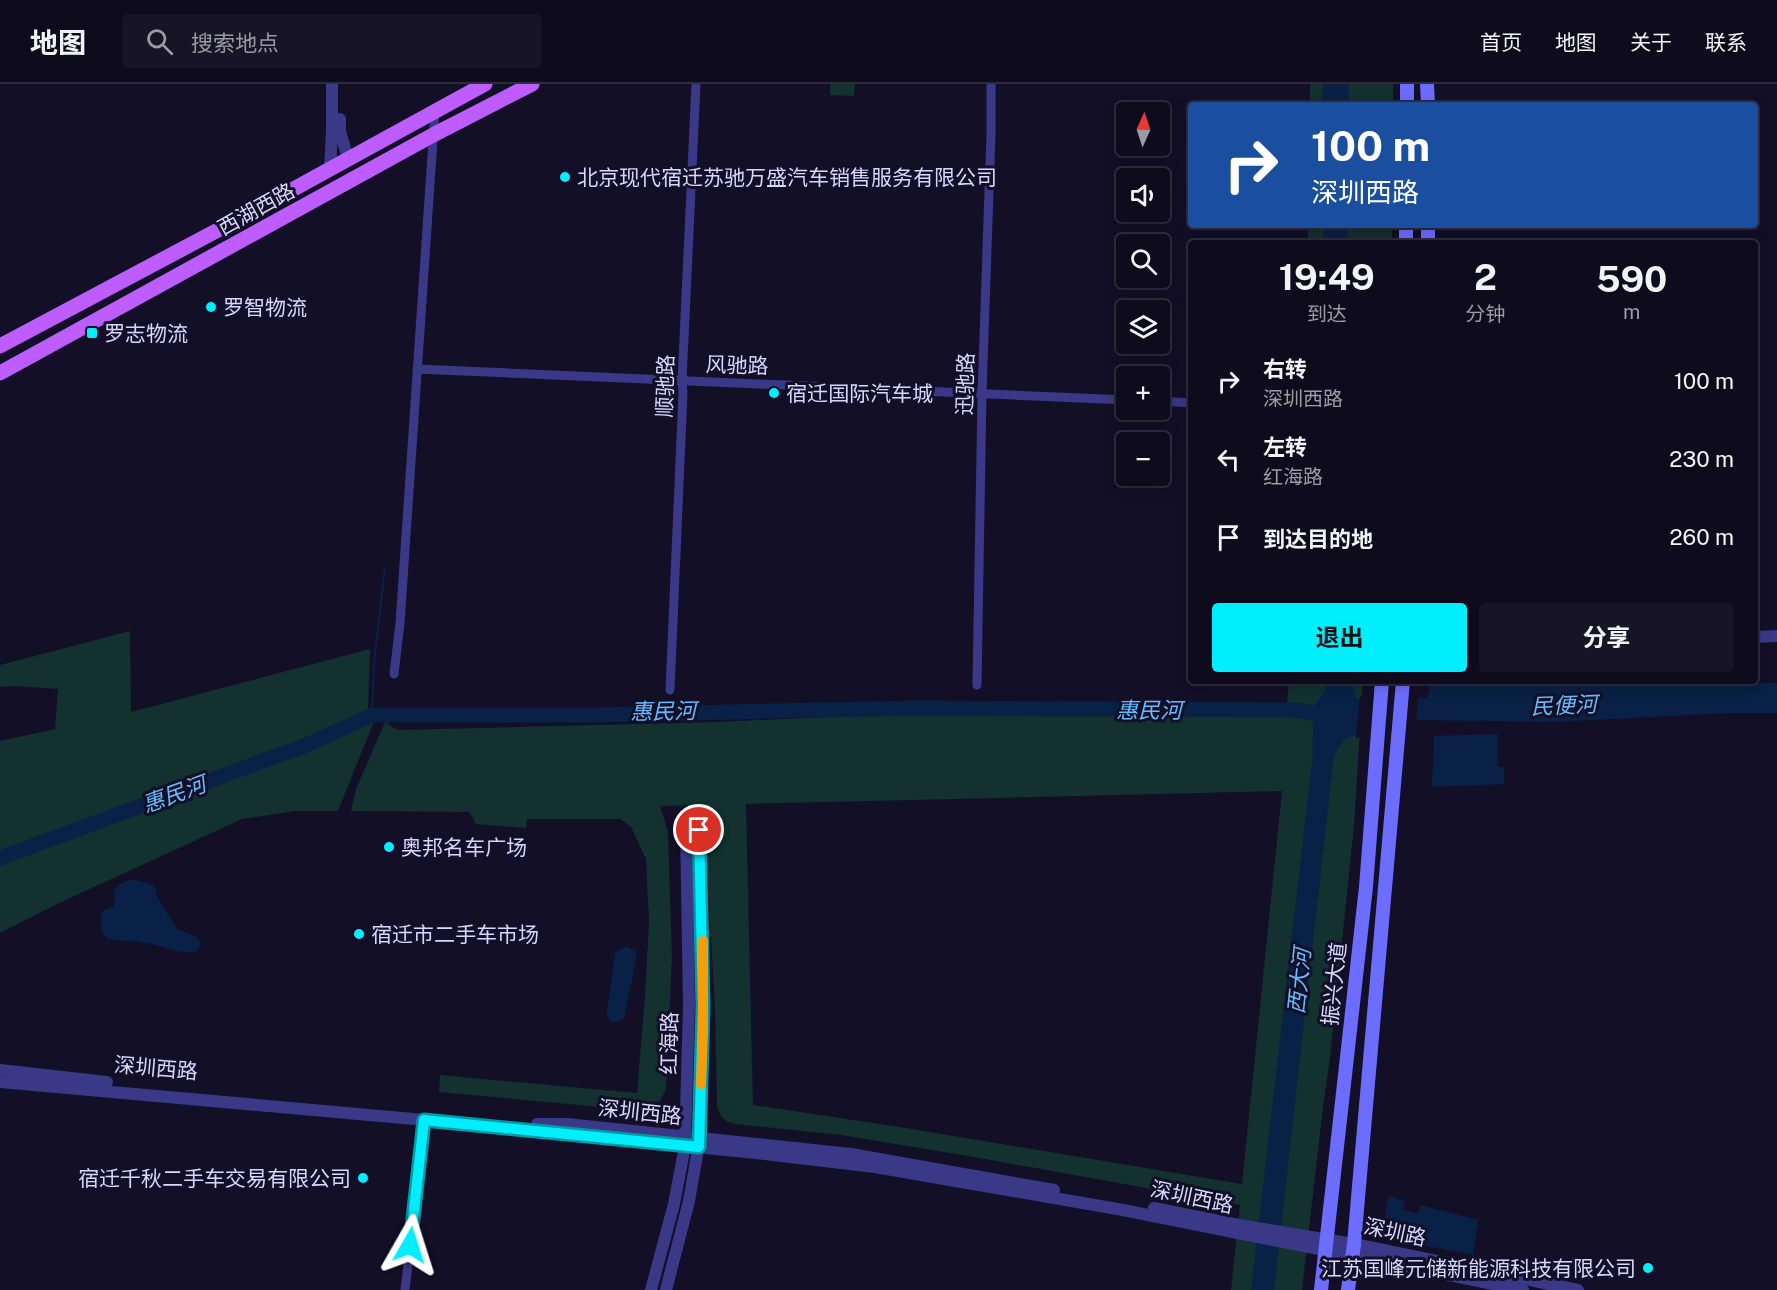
<!DOCTYPE html>
<html lang="zh">
<meta charset="utf-8">
<style>
body{margin:0;font-family:"Public Sans","Noto Sans SC",sans-serif;background:#171426;color:#f1f3f6;height:100vh;display:flex;flex-direction:column;font-size:22px;white-space:nowrap}
*{box-sizing:border-box;margin:0}
p{font-size:20px;color:#9b9ba4}
.icon{flex:none;width:33px;height:33px;fill:none;stroke:currentColor;stroke-width:2;stroke-linecap:round;stroke-linejoin:round}
.map{position:relative;flex:1;overflow:hidden}
.side{position:absolute;left:1188px;top:156px;width:570px;height:444px;display:flex;flex-direction:column;background:#0e0b1d;border-radius:6px;box-shadow:0 3px 15px #0003,0 0 0 2px #2e2b3b}
.side>*{flex:none}
.top-card{position:absolute;left:1188px;top:18px;width:570px;height:126px;border-radius:6px;box-shadow:0 3px 15px #0003,0 0 0 2px #2e2b3b;background:#1a4fa0;color:#fff;overflow:hidden}
.needle{width:39px;rotate:3deg}
.buttons{position:absolute;left:1116px;top:18px;display:grid;gap:12px}
.buttons a{display:grid;place-items:center;width:54px;height:54px;border-radius:6px;background:#0e0b1d;box-shadow:0 3px 15px #0003,0 0 0 2px #2e2b3b;font-size:30px}
.pin{position:absolute;display:grid;place-items:center;width:51px;height:51px;color:#fff;margin:-26px;border:3px solid #fff;border-radius:50%;box-shadow:0 2px 6px #0007}
.me{position:absolute;width:66px;margin:-33px;rotate:6deg;stroke-linejoin:round;filter:drop-shadow(0 0 4px #0008)}
.turn{display:flex;align-items:center;gap:21px;height:126px;padding:0 24px;font-size:27px}
.turn .icon{width:78px;height:78px;stroke-width:2.5}
.turn b{display:block;font-size:42px;line-height:51px}
.eta{display:flex;justify-content:space-evenly;align-items:center;height:102px;text-align:center}
.eta b{font-size:36px;font-weight:700;line-height:42px}
.button{display:flex;gap:12px;margin-top:auto;padding:12px 24px}
.button a{flex:1;height:69px;border-radius:6px;background:#01eeff;color:#111;font-size:24px;font-weight:700;line-height:69px;text-align:center}
.button a+a{background:#171426;color:#f1f3f6}
ul{padding:0;list-style:none}
li{display:flex;align-items:center;gap:18px;height:78px;padding:0 24px}
li div{flex:1}
li b{display:block;font-size:22px}
li em{font-style:normal}
header{display:flex;align-items:center;gap:36px;box-sizing:border-box;height:84px;padding:0 30px;background:#0e0b1d;border-bottom:2px solid #2e2b3b}
header strong{font-size:28px}
nav{display:flex;gap:33px;margin-inline-start:auto;font-size:21px}
.search{width:420px;height:54px;background:#171426;display:flex;align-items:center;gap:15px;box-sizing:border-box;padding:0 21px;border-radius:6px;color:#9b9ba4;font-size:22px}
.map>svg:first-child{display:block}
</style>
<header>
<strong>地图</strong>
<div class="search"><svg class="icon" aria-label="search" viewBox="0 0 24 24"><circle cx="10" cy="10" r="6"/><path d="M15 15l6 6"/></svg>搜索地点</div>
<nav><a>首页</a><a>地图</a><a>关于</a><a>联系</a></nav>
</header>
<div class="map">
<svg width="1777" height="1206" viewBox="0 0 1777 1206">
<rect width="100%" height="100%" fill="#120f27"/>
<g fill="#12312f" fill-rule="evenodd">
<path d="M830,0H855L854,12L830,11Z"/>
<rect x="1310" y="0" width="83" height="21"/>
<rect x="1308" y="141" width="84" height="18"/>
<path d="M130,547L131,628L370,565L368,626L365,631L299,660L0,770V657L55,645L58,605L13,602L0,603V581Z"/>
<path d="M1289,597H1363L1354,742L1330,974L1323,1023L1302,1206H1231L1240,1121L974,1073L841,1051L736,1040C724,1038 719,1033 717,1021L715,926L704,721L660,722L668,748L672,873L666,1004C659,1023 654,1026 633,1026L439,1008L440,991L637,1009L645,912L649,838L646,775L631,743L620,735H527L526,744L476,740L469,728L351,727L356,705L386,636L389,641L398,646L716,638L869,631H1286ZM1282,707L1242,1100L900,1043L753,1021L746,720Z"/>
<path d="M375,635L338,727H295L242,735L55,821L0,849V781L308,663Z"/>
</g>
<g fill="#092146">
<path d="M1323,0H1349V21H1322Z"/>
<rect x="1323" y="141" width="25" height="18"/>
<path d="M1327,597H1352L1357,615L1427,614L1430,602L1592,597L1777,599V629H1729L1554,638L1420,636L1357,650L1344,656L1334,671L1274,1206H1251L1313,669C1311,658 1315,649 1313,638L1298,626L1314,622L1325,607Z"/>
<path d="M1498,650V683H1504V700L1432,703L1434,652Z"/>
<path d="M134,795L153,801L156,805L157,812L177,845L195,852L201,859L197,867C180,871 165,863 149,859C136,857 122,857 109,855C100,851 99,834 103,826L113,823L115,818C111,803 120,798 134,795Z"/>
<path d="M626,863L634,866L637,871L624,934L621,937L611,938L607,932V927L615,870L619,865Z"/>
<path d="M1389,1112L1397,1113L1396,1118L1397,1115L1405,1117L1403,1124H1398L1418,1130L1421,1121L1478,1136L1473,1171L1383,1153L1381,1149Z"/>
</g>
<path fill="#120f27" d="M1360,612H1418L1416,640L1356,654Z"/>
<g fill="none" stroke-linecap="round" stroke-linejoin="round">
<path stroke="#092146" stroke-width="2" d="M372,631L374,578L385,483"/>
<path stroke="#092146" stroke-width="15" d="M0,774L309,660L372,631H599L913,624L1298,626L1317,630"/>
<g stroke="#393987" stroke-width="9">
<path d="M417,285L1126,316"/>
<path d="M1160,317L1191,319"/>
<path d="M394,590L400,539L435,27"/>
<path d="M977,601L982,310L991,50V0"/>
<path d="M670,606L683,309L682,297L696,0"/>
<path d="M405,1206L425,1036"/>
</g>
<g stroke="#393987" stroke-width="12">
<path d="M340,35V48L348,74"/>
<path d="M330,84L332,48V0"/>
<path d="M1755,553L1777,552"/>
<path d="M0,986L107,998"/>
<path d="M0,998L425,1036L756,1069L875,1083L1123,1126L1523,1206"/>
<path d="M537,1040H567L851,1070L1054,1106"/>
<path d="M1154,1124L1239,1141L1237,1149"/>
<path d="M1239,1141L1354,1160L1578,1206"/>
<path d="M651,1206L674,1120L685,1062L689,922L686,744"/>
<path d="M666,1206L689,1117L700,1054L703,945V860L698,746"/>
</g>
<g stroke="#6c6dff" stroke-width="14">
<path d="M1427,0L1428,21"/>
<path d="M1407,21V0"/>
<path d="M1406,159V141"/>
<path d="M1428,159V141"/>
<path d="M1321,1206L1366,803L1382,597"/>
<path d="M1348,1206L1354,1160L1403,597"/>
</g>
<g stroke="#bd5cff" stroke-width="15">
<path d="M0,262L248,130L485,0"/>
<path d="M0,289L433,51L532,0"/>
</g>
</g>
<g fill="none" stroke-linecap="round" stroke-linejoin="round">
<defs>
<path id="route" d="M410,1161L424,1036L699,1063L703,923L699,746"/>
</defs>
<use href="#route" stroke="#019ba6" stroke-width="15"/>
<use href="#route" stroke="#01eeff" stroke-width="10"/>
<path stroke="#f59e0b" stroke-width="10" d="M701,1000L703,945V857"/>
</g>
<g fill="#01eeff" stroke="#120f27" stroke-width="2">
<circle cx="565" cy="93" r="6"/>
<circle cx="211" cy="223" r="6"/>
<rect x="86" y="243" width="12" height="12" rx="3"/>
<circle cx="774" cy="309" r="6"/>
<circle cx="389" cy="763" r="6"/>
<circle cx="359" cy="850" r="6"/>
<circle cx="363" cy="1094" r="6"/>
<circle cx="1648" cy="1184" r="6"/>
</g>
<g text-anchor="middle" dominant-baseline="central" stroke-width="6" stroke-linejoin="round" paint-order="stroke">
<g font-size="21" fill="#d8d5ff" stroke="#120f27" text-anchor="start">
<text x="577" y="93">北京现代宿迁苏驰万盛汽车销售服务有限公司</text>
<text x="223" y="223">罗智物流</text>
<text x="104" y="249">罗志物流</text>
<text x="786" y="309">宿迁国际汽车城</text>
<text x="401" y="763">奥邦名车广场</text>
<text x="371" y="850">宿迁市二手车市场</text>
<text x="351" y="1094" text-anchor="end">宿迁千秋二手车交易有限公司</text>
<text x="1636" y="1184" text-anchor="end">江苏国峰元储新能源科技有限公司</text>
</g>
<g font-size="21" fill="#d8d5ff" stroke="#120f27">
<text transform="translate(256 125) rotate(-29)">西湖西路</text>
<text transform="translate(737 281) rotate(2)">风驰路</text>
<text transform="translate(965 300) rotate(-88)">迅驰路</text>
<text transform="translate(665 302) rotate(-88)">顺驰路</text>
<text transform="translate(1334 900) rotate(-84)">振兴大道</text>
<text transform="translate(669 959) rotate(-89)">红海路</text>
<text transform="translate(156 984) rotate(5)">深圳西路</text>
<text transform="translate(640 1028) rotate(6)">深圳西路</text>
<text transform="translate(1192 1113) rotate(12)">深圳西路</text>
<text transform="translate(1395 1148) rotate(12)">深圳路</text>
</g>
<g font-size="22" font-style="italic" fill="#63bcff" stroke="#120f27">
<text transform="translate(1564 621) rotate(-2)">民便河</text>
<text x="1149" y="626">惠民河</text>
<text transform="translate(663 627) rotate(-1)">惠民河</text>
<text transform="translate(174 710) rotate(-20)">惠民河</text>
<text transform="translate(1299 897) rotate(-84)">西大河</text>
</g>
</g>
</svg>
<div class="buttons">
<a><svg class="needle" viewBox="-14 -14 28 28"><path d="M0-13l5 13h-10z" fill="#e53935"/><path d="M0 13l5-13h-10z" fill="#9b9ba4"/></svg></a>
<a><svg class="icon" aria-label="sound" viewBox="0 0 24 24"><path d="M4 9h4l5-4v14l-5-4H4zM17 9q2 3 0 6"/></svg></a>
<a><svg class="icon" aria-label="search" viewBox="0 0 24 24"><circle cx="10" cy="10" r="6"/><path d="M15 15l6 6"/></svg></a>
<a><svg class="icon" aria-label="layers" viewBox="0 0 24 24"><path d="M12 4l9 5-9 5-9-5zM3 14l9 5 9-5"/></svg></a>
<a>+</a>
<a>−</a>
</div>
<div class="pin" style="left:699px;top:746px;background:#d93025"><svg class="icon" aria-label="arrive" viewBox="0 0 24 24"><path d="M6 21V4h12l-3 4 3 4H6"/></svg></div>
<svg class="me" style="left:410px;top:1161px" viewBox="-20 -20 40 40"><path d="M0-17L14 15 0 8-14 15z" fill="#01eeff" stroke="#fff" stroke-width="4"/></svg>
<div class="top-card">
<div class="turn"><svg class="icon" aria-label="right" viewBox="0 0 24 24"><path d="M7 20v-9h11M14 6l5 5-5 5"/></svg><div><b>100 m</b>深圳西路</div></div>
</div>
<section class="side">
<div class="eta">
<div><b>19:49</b><p>到达</p></div>
<div><b>2</b><p>分钟</p></div>
<div><b>590</b><p>m</p></div>
</div>
<ul>
<li><svg class="icon" aria-label="right" viewBox="0 0 24 24"><path d="M7 20v-9h11M14 6l5 5-5 5"/></svg><div><b>右转</b><p>深圳西路</p></div><em>100 m</em></li>
<li><svg class="icon" aria-label="left" viewBox="0 0 24 24"><path d="M17 20v-9H6M10 6l-5 5 5 5"/></svg><div><b>左转</b><p>红海路</p></div><em>230 m</em></li>
<li><svg class="icon" aria-label="arrive" viewBox="0 0 24 24"><path d="M6 21V4h12l-3 4 3 4H6"/></svg><div><b>到达目的地</b></div><em>260 m</em></li>
</ul>
<div class="button"><a>退出</a><a>分享</a></div>
</section>
</div>
